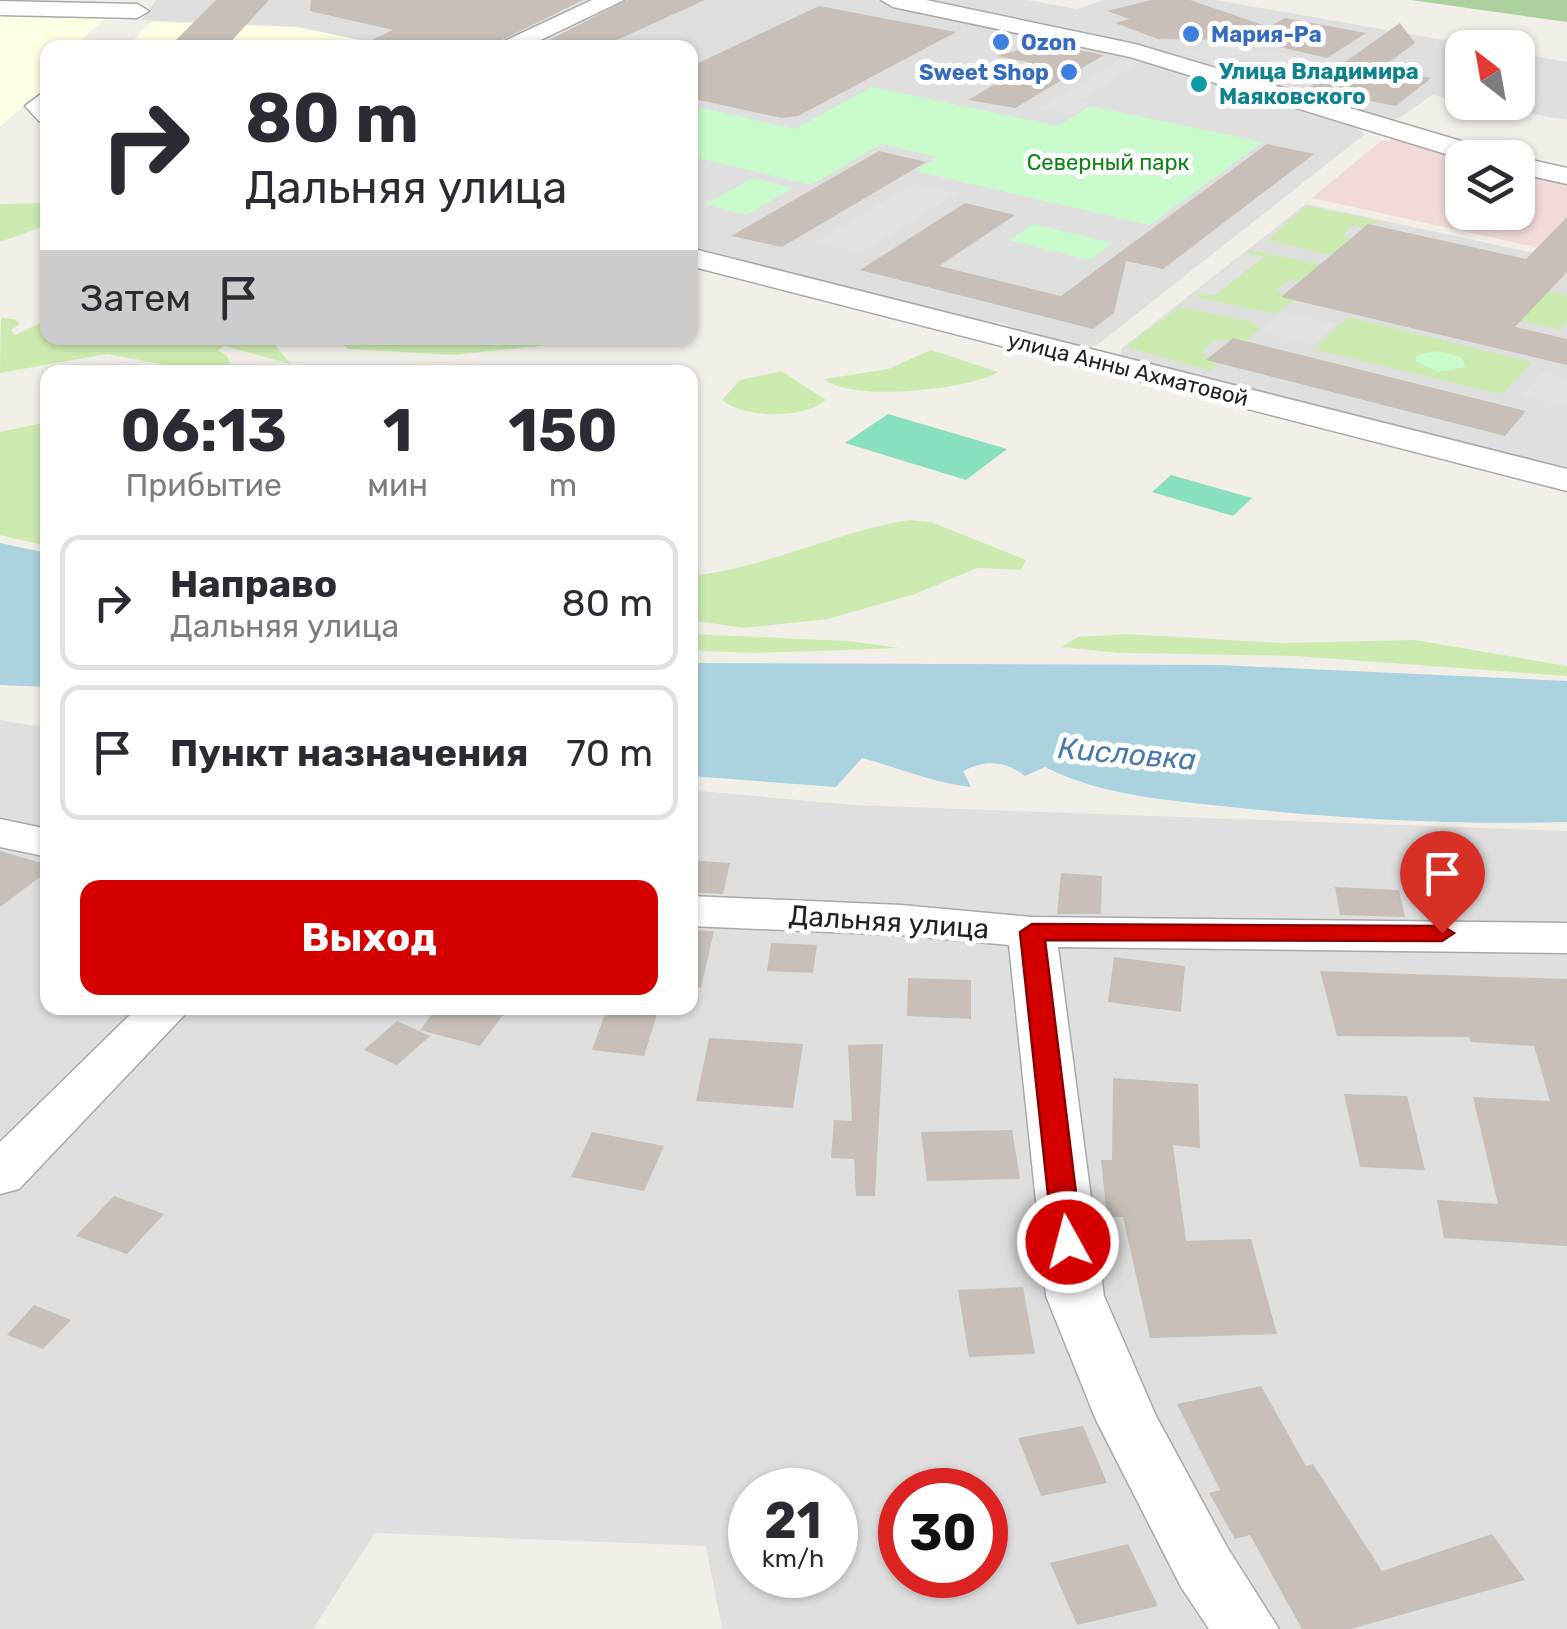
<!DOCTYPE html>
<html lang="ru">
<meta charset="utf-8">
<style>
body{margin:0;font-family:Rubik,sans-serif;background:#f7f7f7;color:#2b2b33;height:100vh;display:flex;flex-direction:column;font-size:38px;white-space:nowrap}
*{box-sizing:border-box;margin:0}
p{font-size:32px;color:#7c7c81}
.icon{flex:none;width:55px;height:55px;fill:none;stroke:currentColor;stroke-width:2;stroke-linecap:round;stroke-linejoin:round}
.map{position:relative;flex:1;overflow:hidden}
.sheet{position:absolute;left:40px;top:365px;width:658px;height:650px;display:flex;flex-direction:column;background:#fff;border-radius:20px;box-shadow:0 2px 8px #0004}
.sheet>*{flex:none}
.guide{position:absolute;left:40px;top:40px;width:658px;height:305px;border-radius:20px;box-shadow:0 2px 8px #0004;background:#fff;color:#2b2b33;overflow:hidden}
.needle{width:65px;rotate:329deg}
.tools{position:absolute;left:1445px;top:30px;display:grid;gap:20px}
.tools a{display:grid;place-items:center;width:90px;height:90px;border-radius:20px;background:#fff;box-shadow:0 2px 8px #0004;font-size:50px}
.speed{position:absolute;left:728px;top:1468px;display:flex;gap:20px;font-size:50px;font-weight:700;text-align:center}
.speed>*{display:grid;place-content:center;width:130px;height:130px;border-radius:50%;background:#fff;box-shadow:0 2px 8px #0004;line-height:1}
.speed small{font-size:25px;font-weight:400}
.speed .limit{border:15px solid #d22;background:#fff;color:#111}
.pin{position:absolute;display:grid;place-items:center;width:85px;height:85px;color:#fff;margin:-102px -42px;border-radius:50% 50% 50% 0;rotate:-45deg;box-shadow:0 0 10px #0007}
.pin .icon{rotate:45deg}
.me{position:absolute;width:110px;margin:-55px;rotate:353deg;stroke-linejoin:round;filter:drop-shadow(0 0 8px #0008)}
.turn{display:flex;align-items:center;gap:35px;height:210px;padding:0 40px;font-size:45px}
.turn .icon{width:130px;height:130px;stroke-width:2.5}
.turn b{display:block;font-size:70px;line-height:85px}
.then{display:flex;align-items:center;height:95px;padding:0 40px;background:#0003;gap:20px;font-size:38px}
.eta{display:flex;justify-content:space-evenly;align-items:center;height:170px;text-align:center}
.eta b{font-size:60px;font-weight:700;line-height:70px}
.action{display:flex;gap:20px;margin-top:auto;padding:20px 40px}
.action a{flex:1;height:115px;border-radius:20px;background:#d40000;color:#fff;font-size:40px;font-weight:700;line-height:115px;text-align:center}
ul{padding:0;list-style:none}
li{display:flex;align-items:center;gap:30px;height:135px;margin:0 20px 15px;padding:0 20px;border:5px solid #e1e1e2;border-radius:20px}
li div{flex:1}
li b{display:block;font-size:38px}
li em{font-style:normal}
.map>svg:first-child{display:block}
</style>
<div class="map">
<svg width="1567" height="1629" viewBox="0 0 1567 1629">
<rect width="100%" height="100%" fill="#f2efe9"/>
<g fill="#e0dfdf" fill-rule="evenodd">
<path d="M156,0H875L1159,61L1198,79L1352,125L1365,134L1097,345L1083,349L1001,323L946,314L690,248V48L395,47L296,27L141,20Z"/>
<path d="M914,0H1027L1077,9L1104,0H1215L1484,47L1462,48V101L1432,95L1399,118L1384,121Z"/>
<path d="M1518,53L1567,62V120L1471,103L1518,102Z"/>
<path d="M1306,204L1567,260V474L1121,358V349Z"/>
<path d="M0,720L47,728L48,1008H690V790L853,805L1567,831V1629H722L706,1546L375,1533L313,1629H0ZM750,1490H835V1575H750ZM900,1490H985V1575H900Z"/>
</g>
<path fill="#f2dad9" d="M1400,139L1462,158V212H1518V168L1567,179V254L1312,198L1381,141Z"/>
<g fill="#ffffe5">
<path d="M0,11L123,15L119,20L104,19L82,39L95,41L88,47L48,48L47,85L0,127Z"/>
<path d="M151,22L296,27L395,47L126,48Z"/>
</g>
<g fill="#cdebb0">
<path d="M47,203V225L0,242V204Z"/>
<path d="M1307,206L1381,221L1364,228L1353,225L1342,235L1351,238L1332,256L1267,240Z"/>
<path d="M1251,250L1324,265L1300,282L1289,279L1276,290L1294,300L1274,314L1196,297Z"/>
<path d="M1411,260L1567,295V322L1560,330L1380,288Z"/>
<path d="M1180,307L1250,321L1260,329L1246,341L1215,340L1201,352L1219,363L1210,371L1130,348V343Z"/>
<path d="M1348,317L1532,362L1502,395L1314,349Z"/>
<path d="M1,318L15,319L20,324L11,330L15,335L47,320L48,338H241L274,344L291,364L225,346L218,350L227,356L231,366L208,372H152L161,364L107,354L0,373Z"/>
<path d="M616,338L453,355L348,349L337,339Z"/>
<path d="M931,350L998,372C973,389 849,403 825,379L888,369Z"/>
<path d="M781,371L826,400C804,419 744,419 722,400L740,380Z"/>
<path d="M47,422H48L47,546L0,535V432Z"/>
<path d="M909,520L931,522L1026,560L1021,570L977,568L915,594L828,619L744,628L690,620V576C767,568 834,532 909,520Z"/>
<path d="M690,634L849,641L900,648L751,653L690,650Z"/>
<path d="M1126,634L1282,643L1415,640L1567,666V676L1297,656L1121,653L1061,647L1078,637Z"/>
</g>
<path fill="#add19e" d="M1411,0H1567V22Z"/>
<g fill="#c8facc">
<path d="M872,87L1058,126L1090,106L1263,142L1150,225L915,171L937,157L881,144L811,185L690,156V115L703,108L795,129Z"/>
<path d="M753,178L793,188L746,215L705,204Z"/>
<path d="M1034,224L1113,243L1089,260L1009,240Z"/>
<path d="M1438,351L1461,357L1466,367L1438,372L1415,361L1417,355Z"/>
</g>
<g fill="#88e0be">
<path d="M888,414L1007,449L966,480L845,443Z"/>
<path d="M1171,475L1252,498L1233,516L1152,492Z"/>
</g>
<g fill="#e2e2e2">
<path d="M1219,46L1280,52L1294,58L1307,72L1291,88L1267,80L1281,71L1269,61L1239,55L1205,59L1185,52Z"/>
<path d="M1121,59L1141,62L1079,101L1089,104L1072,115L1041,108Z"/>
<path d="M915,183L958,193L860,253L815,242Z"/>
<path d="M1247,253L1264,257L1214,296L1197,292Z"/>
<path d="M1284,311L1336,324L1313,345L1260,332Z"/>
<path d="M1542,373L1567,379V407L1521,396Z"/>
</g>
<g fill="#aad3df">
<path d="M0,543L47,553V687L0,685Z"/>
<path d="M690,663L1220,665L1567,681V822C1454,825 1343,819 1231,807C1168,800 1102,796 1045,767L1025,776C1005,761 987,759 963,771L971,787C933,783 900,768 862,758L836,787L690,776Z"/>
</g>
<g fill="#c7bfb8">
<path d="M216,0H269L225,48H168Z"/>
<path d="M311,0H583L486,48H354L393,30L310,11Z"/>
<path d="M627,0H705L599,48H534Z"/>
<path d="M1151,0H1190L1269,27L1285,18L1366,33L1327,58L1250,40L1158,39L1115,23L1130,19L1107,11Z"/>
<path d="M819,6L956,32L798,116L781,118L690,98V67Z"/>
<path d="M1400,23L1415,43L1380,69L1431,78L1396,106L1307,89Z"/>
<path d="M1044,43L1104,55L1015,108L968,100L1032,63L997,56Z"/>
<path d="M1267,144L1314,154L1163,269L1126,261L1114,313L1093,329L860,270L965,203L1015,215L939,266L1061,296Z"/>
<path d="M879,151L926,162L782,247L731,236Z"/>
<path d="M1567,217V272L1515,327L1567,339V365L1281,297L1368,224L1526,259Z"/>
<path d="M1233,338L1526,411L1505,436L1206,360Z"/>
<path d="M0,851L48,865V871L0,907Z"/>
<path d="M690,860L730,863L723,894L690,892Z"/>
<path d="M1061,873L1102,876L1101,914H1057Z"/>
<path d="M1335,887L1399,890L1405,917L1340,915Z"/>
<path d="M690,930L714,931L701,988L690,986Z"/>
<path d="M771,943L817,945L813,973L767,971Z"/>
<path d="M1114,957L1185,966L1181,1012L1108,1002Z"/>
<path d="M1320,971L1567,979V1246L1444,1238L1437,1200L1498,1204L1473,1097L1550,1101L1534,1046L1471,1042L1469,1037L1337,1036Z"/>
<path d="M908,978L971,980V1019L907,1016Z"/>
<path d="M437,1008H508L480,1046L420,1030Z"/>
<path d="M607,1008H659L644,1056L592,1050Z"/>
<path d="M397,1021L430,1036L397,1065L364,1050Z"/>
<path d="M709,1038L803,1044L793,1108L696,1101Z"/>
<path d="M883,1044L875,1196H856L854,1159L831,1158L834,1120L852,1121L848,1045Z"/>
<path d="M1113,1078L1198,1084L1200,1148L1173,1145L1186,1241L1251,1239L1277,1334L1150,1338L1123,1217H1107L1101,1160H1112Z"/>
<path d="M1344,1094L1407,1096L1425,1170L1360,1167Z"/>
<path d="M1012,1130L1020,1179L927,1181L921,1132Z"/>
<path d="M592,1132L664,1146L644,1191L571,1177Z"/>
<path d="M114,1196L164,1214L127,1254L76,1236Z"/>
<path d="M1023,1287L1035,1354L969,1357L958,1290Z"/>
<path d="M34,1305L71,1320L43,1349L7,1335Z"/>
<path d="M1261,1386L1306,1466L1313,1464L1382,1571L1492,1534L1525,1580L1351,1629H1302L1250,1535L1235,1539L1209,1493L1220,1490L1177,1404Z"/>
<path d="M1083,1426L1107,1483L1041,1496L1018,1438Z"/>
<path d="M1128,1544L1158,1606L1077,1625L1050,1563Z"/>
</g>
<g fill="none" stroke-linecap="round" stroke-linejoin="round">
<defs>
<g id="minor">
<path d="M592,0H624L524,48H490Z"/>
<path d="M881,0H926L1135,44L1498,152L1501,158L1462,159L1130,57L893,7Z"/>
<path d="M0,1L137,4L149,11L137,18L0,15Z"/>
<path d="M48,89V123L39,121L25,106Z"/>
<path d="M1518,157L1567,168V184L1518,173Z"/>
<path d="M690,248L1567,469V491L690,266Z"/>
<path d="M0,819L48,829V857L0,847Z"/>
<path d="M690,896L901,905L1032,917L1567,923V953L1058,947L1104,1296L1156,1416L1227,1547L1279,1629H1209L1181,1587L1096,1420L1046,1296L1009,945L901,935L690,926Z"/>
<path d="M137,1008H191L19,1189L0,1194V1142Z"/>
</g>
</defs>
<use href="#minor" stroke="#a9a9a9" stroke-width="3"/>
<use href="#minor" fill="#fff" fill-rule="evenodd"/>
</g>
<path fill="#d40000" stroke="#8a0000" stroke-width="2.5" d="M1032,924L1442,926L1454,933L1442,941L1045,940L1082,1242L1078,1250H1057L1053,1242L1020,932Z"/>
<g fill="#3f7fe0" stroke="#fff" stroke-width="4">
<circle cx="1191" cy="34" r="10"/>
<circle cx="1001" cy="42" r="10"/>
<circle cx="1069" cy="72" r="10"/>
</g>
<circle fill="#0f9aa8" stroke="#fff" stroke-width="4" cx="1199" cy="84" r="10"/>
<g text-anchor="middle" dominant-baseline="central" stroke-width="10" stroke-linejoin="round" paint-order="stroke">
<g font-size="22" font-weight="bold" fill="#366cbe" stroke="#fff" text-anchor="start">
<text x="1211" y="34">Мария-Ра</text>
<text x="1021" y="42">Ozon</text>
<text x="1049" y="72" text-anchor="end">Sweet Shop</text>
</g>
<g font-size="22" font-weight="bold" fill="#0d838f" stroke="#fff" text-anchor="start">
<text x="1219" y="71">Улица Владимира<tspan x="1219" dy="25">Маяковского</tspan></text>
</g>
<g font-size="22" fill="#0c8416" stroke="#fff">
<text x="1108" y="162">Северный парк</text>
</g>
<g font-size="22" fill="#222" stroke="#fff">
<text transform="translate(1128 369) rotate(14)">улица Анны Ахматовой</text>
</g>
<g font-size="28" fill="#222" stroke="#fff">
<text transform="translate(889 922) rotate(4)">Дальняя улица</text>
</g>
<g font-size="30" font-style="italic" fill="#4a7aab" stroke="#fff">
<text transform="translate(1127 754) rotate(5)">Кисловка</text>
</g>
</g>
</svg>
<div class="tools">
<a><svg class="needle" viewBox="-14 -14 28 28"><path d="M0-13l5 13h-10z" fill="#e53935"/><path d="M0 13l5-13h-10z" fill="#7c7c81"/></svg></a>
<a><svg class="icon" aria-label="layers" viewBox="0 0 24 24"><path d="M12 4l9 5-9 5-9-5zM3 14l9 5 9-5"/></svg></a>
</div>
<div class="speed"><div>21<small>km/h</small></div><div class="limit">30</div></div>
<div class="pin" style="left:1442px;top:933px;background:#d93025"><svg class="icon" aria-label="arrive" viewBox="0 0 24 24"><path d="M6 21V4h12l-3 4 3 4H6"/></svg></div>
<svg class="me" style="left:1068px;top:1242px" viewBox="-20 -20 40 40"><circle r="17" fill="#d40000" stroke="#fff" stroke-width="3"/><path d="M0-11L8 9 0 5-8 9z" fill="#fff"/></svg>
<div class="guide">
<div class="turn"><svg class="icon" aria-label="right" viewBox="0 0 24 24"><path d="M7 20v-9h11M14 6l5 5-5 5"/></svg><div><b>80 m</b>Дальняя улица</div></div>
<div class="then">Затем<svg class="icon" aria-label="arrive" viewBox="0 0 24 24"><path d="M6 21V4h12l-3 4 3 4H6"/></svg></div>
</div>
<section class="sheet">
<div class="eta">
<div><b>06:13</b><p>Прибытие</p></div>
<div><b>1</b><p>мин</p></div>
<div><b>150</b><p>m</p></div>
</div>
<ul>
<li><svg class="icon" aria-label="right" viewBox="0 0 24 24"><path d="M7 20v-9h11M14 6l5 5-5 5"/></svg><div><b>Направо</b><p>Дальняя улица</p></div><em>80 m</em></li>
<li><svg class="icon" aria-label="arrive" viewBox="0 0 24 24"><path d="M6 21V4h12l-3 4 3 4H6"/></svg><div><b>Пункт назначения</b></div><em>70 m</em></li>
</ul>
<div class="action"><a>Выход</a></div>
</section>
</div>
